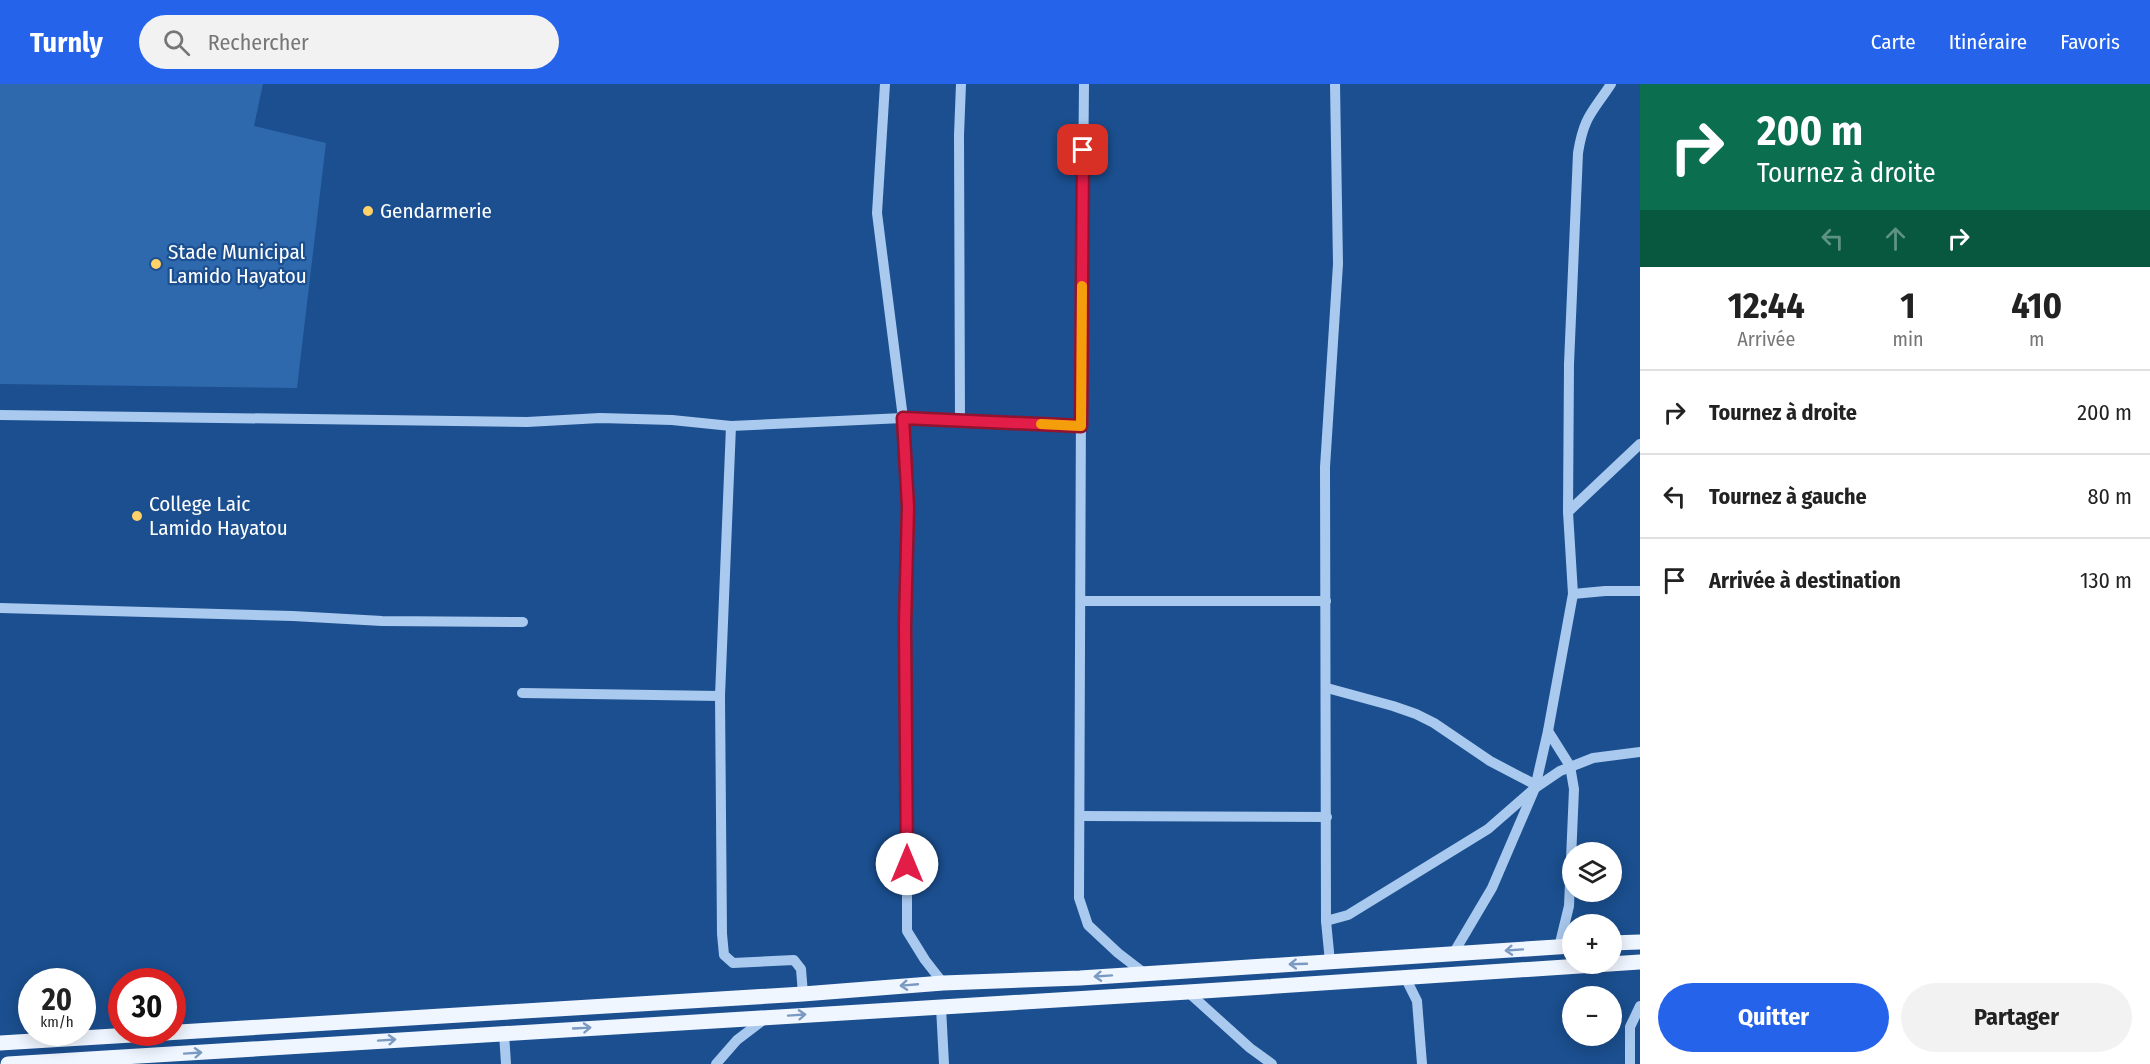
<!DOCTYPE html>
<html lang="fr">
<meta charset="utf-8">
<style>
body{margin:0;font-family:"Fira Sans Condensed",sans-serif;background:#f2f2f2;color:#222;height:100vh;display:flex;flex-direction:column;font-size:22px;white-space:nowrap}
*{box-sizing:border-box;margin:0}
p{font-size:20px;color:#767676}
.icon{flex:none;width:33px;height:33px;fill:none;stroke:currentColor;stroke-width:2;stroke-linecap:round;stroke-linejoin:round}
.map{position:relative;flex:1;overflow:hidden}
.drawer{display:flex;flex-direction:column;background:#fff;width:510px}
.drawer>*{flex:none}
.top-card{background:#0b6e4f;color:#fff;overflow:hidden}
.controls{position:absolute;left:1562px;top:758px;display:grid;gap:12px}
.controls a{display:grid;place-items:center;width:60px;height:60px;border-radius:50%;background:#fff;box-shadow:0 3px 15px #0003;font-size:30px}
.speed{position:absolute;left:18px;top:884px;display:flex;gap:12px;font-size:30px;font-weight:700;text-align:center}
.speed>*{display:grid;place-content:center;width:78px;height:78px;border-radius:50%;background:#fff;box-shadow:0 3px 15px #0003;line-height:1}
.speed small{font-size:15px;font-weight:400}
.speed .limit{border:9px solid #d22;background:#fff;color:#111}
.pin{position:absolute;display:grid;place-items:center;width:51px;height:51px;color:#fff;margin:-26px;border-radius:12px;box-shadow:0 3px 9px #0006}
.me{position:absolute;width:66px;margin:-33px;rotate:0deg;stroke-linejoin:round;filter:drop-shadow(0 0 4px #0008)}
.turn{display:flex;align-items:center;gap:21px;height:126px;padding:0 18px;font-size:27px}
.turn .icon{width:78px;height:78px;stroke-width:2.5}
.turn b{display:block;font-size:42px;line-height:51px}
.lanes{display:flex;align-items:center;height:57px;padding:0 18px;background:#0003;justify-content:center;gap:30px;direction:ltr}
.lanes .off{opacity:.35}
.eta{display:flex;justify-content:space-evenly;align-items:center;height:102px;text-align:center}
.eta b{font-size:36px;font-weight:700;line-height:42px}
.button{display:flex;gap:12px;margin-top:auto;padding:12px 18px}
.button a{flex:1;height:69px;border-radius:36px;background:#2563eb;color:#fff;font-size:24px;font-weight:700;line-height:69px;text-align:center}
.button a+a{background:#f2f2f2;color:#222}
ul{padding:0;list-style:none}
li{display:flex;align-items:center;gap:18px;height:84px;padding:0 18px;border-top:2px solid #e0e0e0}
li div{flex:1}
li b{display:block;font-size:22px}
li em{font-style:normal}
header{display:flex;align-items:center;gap:36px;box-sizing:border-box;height:84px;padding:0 30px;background:#2563eb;color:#fff}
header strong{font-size:28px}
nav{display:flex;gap:33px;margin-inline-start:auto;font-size:21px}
.search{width:420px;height:54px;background:#f2f2f2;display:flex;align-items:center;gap:15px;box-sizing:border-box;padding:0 21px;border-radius:33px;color:#767676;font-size:22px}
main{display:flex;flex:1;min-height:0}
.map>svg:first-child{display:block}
</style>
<header>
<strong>Turnly</strong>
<div class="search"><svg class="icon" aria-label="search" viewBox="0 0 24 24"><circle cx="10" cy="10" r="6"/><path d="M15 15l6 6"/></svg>Rechercher</div>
<nav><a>Carte</a><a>Itinéraire</a><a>Favoris</a></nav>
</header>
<main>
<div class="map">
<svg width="1640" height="980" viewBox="0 0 1640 980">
<rect width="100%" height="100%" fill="#1b4f8f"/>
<path fill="#2e69ad" d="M0,0H263L254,42L326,59L297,304L0,300Z"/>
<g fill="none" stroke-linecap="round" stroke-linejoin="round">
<g stroke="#a9c9ee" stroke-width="10">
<path d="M885,0L877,129L903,334L908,423L905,541L907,646V847L925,876L943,899"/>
<path d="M1084,0L1081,319L1079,814L1088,841L1118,869L1144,889"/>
<path d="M0,331L527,338L600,334L672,336L731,342L903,334L1081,342"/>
<path d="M960,337L959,51L961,0"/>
<path d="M731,342L720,612L722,850L724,871L733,879L794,876L801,885L803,910"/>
<path d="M1568,428L1569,280L1578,69C1584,32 1592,29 1611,0"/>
<path d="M1573,510L1605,507H1640"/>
<path d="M1081,517H1326"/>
<path d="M0,524L293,532L382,537L523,538"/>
<path d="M1327,604L1393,622L1416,630L1434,639L1490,677L1536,701"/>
<path d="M522,609L720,612"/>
<path d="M1548,647L1570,682L1574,705L1569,822L1559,863"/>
<path d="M1081,732L1327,733"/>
<path d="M1326,837L1348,831L1488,745L1535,704L1560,687L1593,674L1640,668"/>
<path d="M1453,870L1492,804L1535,704L1548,647L1573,510L1568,428L1640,360"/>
<path d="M1330,878L1326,837L1325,383L1338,180L1335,0"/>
<path d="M1405,893L1417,917L1422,980"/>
<path d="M1188,908L1250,964L1272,980"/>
<path d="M941,923L944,980"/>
<path d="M504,949L506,980"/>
<path d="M716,980L737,956L766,934"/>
<path d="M1630,980V943L1640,922"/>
</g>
<g stroke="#f0f6ff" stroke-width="15">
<path d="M1611,859L1640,858"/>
<path d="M0,959L803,910L943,899L1080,894L1572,862"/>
<path d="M8,980L1188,908L1640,878"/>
</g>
</g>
<defs><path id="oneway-shaft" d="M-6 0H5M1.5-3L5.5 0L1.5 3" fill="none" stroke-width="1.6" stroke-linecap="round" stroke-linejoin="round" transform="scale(1.5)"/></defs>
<g stroke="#7b9ac1">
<use href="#oneway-shaft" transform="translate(1514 866) rotate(176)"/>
<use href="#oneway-shaft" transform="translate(1298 880) rotate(178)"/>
<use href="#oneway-shaft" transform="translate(1103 892) rotate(176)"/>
<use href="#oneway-shaft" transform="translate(909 901) rotate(175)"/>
<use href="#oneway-shaft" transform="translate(797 931) rotate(-4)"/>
<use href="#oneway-shaft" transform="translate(582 944) rotate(-3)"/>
<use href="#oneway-shaft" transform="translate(387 956) rotate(-4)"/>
<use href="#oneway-shaft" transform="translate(193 969) rotate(-4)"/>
</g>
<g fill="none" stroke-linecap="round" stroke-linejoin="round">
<defs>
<path id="route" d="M907,780L905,541L908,423L903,334L1081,342L1083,66"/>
</defs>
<use href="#route" stroke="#92132f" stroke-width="15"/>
<use href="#route" stroke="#e11d48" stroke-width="10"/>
<path stroke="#f59e0b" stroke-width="10" d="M1041,340L1081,342L1082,202"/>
</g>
<g fill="#ffd166" stroke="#1b4f8f" stroke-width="2">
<circle cx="368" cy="127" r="6"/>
<circle cx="156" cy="180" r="6"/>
<circle cx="137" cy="432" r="6"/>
</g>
<g text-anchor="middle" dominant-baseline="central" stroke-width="4.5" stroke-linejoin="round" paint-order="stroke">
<g font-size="21" fill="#fff" stroke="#1b4f8f" text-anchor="start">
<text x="380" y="127">Gendarmerie</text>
<text x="168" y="168">Stade Municipal<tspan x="168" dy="24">Lamido Hayatou</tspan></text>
<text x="149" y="420">College Laic<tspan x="149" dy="24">Lamido Hayatou</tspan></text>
</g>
</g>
</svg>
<div class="controls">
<a><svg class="icon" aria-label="layers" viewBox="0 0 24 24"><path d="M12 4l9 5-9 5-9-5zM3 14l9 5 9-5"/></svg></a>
<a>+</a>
<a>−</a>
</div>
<div class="speed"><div>20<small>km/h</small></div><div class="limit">30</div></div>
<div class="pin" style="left:1083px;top:66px;background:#d93025"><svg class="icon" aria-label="arrive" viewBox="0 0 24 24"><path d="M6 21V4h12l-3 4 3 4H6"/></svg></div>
<svg class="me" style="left:907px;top:780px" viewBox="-20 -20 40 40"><circle r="19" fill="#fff"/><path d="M0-13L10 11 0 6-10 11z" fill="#e11d48"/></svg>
</div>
<section class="drawer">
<div class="top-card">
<div class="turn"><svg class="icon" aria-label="right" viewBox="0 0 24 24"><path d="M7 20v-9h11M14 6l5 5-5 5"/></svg><div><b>200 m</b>Tournez à droite</div></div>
<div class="lanes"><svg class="icon off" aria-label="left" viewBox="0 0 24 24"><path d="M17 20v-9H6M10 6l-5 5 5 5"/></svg><svg class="icon off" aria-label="ahead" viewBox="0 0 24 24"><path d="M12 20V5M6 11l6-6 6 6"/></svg><svg class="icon" aria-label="right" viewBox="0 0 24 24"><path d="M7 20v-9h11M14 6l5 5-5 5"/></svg></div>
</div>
<div class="eta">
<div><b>12:44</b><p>Arrivée</p></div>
<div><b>1</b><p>min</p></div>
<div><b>410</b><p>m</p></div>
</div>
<ul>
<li><svg class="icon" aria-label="right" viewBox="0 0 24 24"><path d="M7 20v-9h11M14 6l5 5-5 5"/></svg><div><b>Tournez à droite</b></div><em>200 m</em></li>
<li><svg class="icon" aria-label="left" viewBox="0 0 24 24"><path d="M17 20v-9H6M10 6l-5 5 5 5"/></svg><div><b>Tournez à gauche</b></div><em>80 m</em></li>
<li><svg class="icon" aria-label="arrive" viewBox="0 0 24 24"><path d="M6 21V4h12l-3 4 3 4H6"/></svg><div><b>Arrivée à destination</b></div><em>130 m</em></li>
</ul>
<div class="button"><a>Quitter</a><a>Partager</a></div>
</section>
</main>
